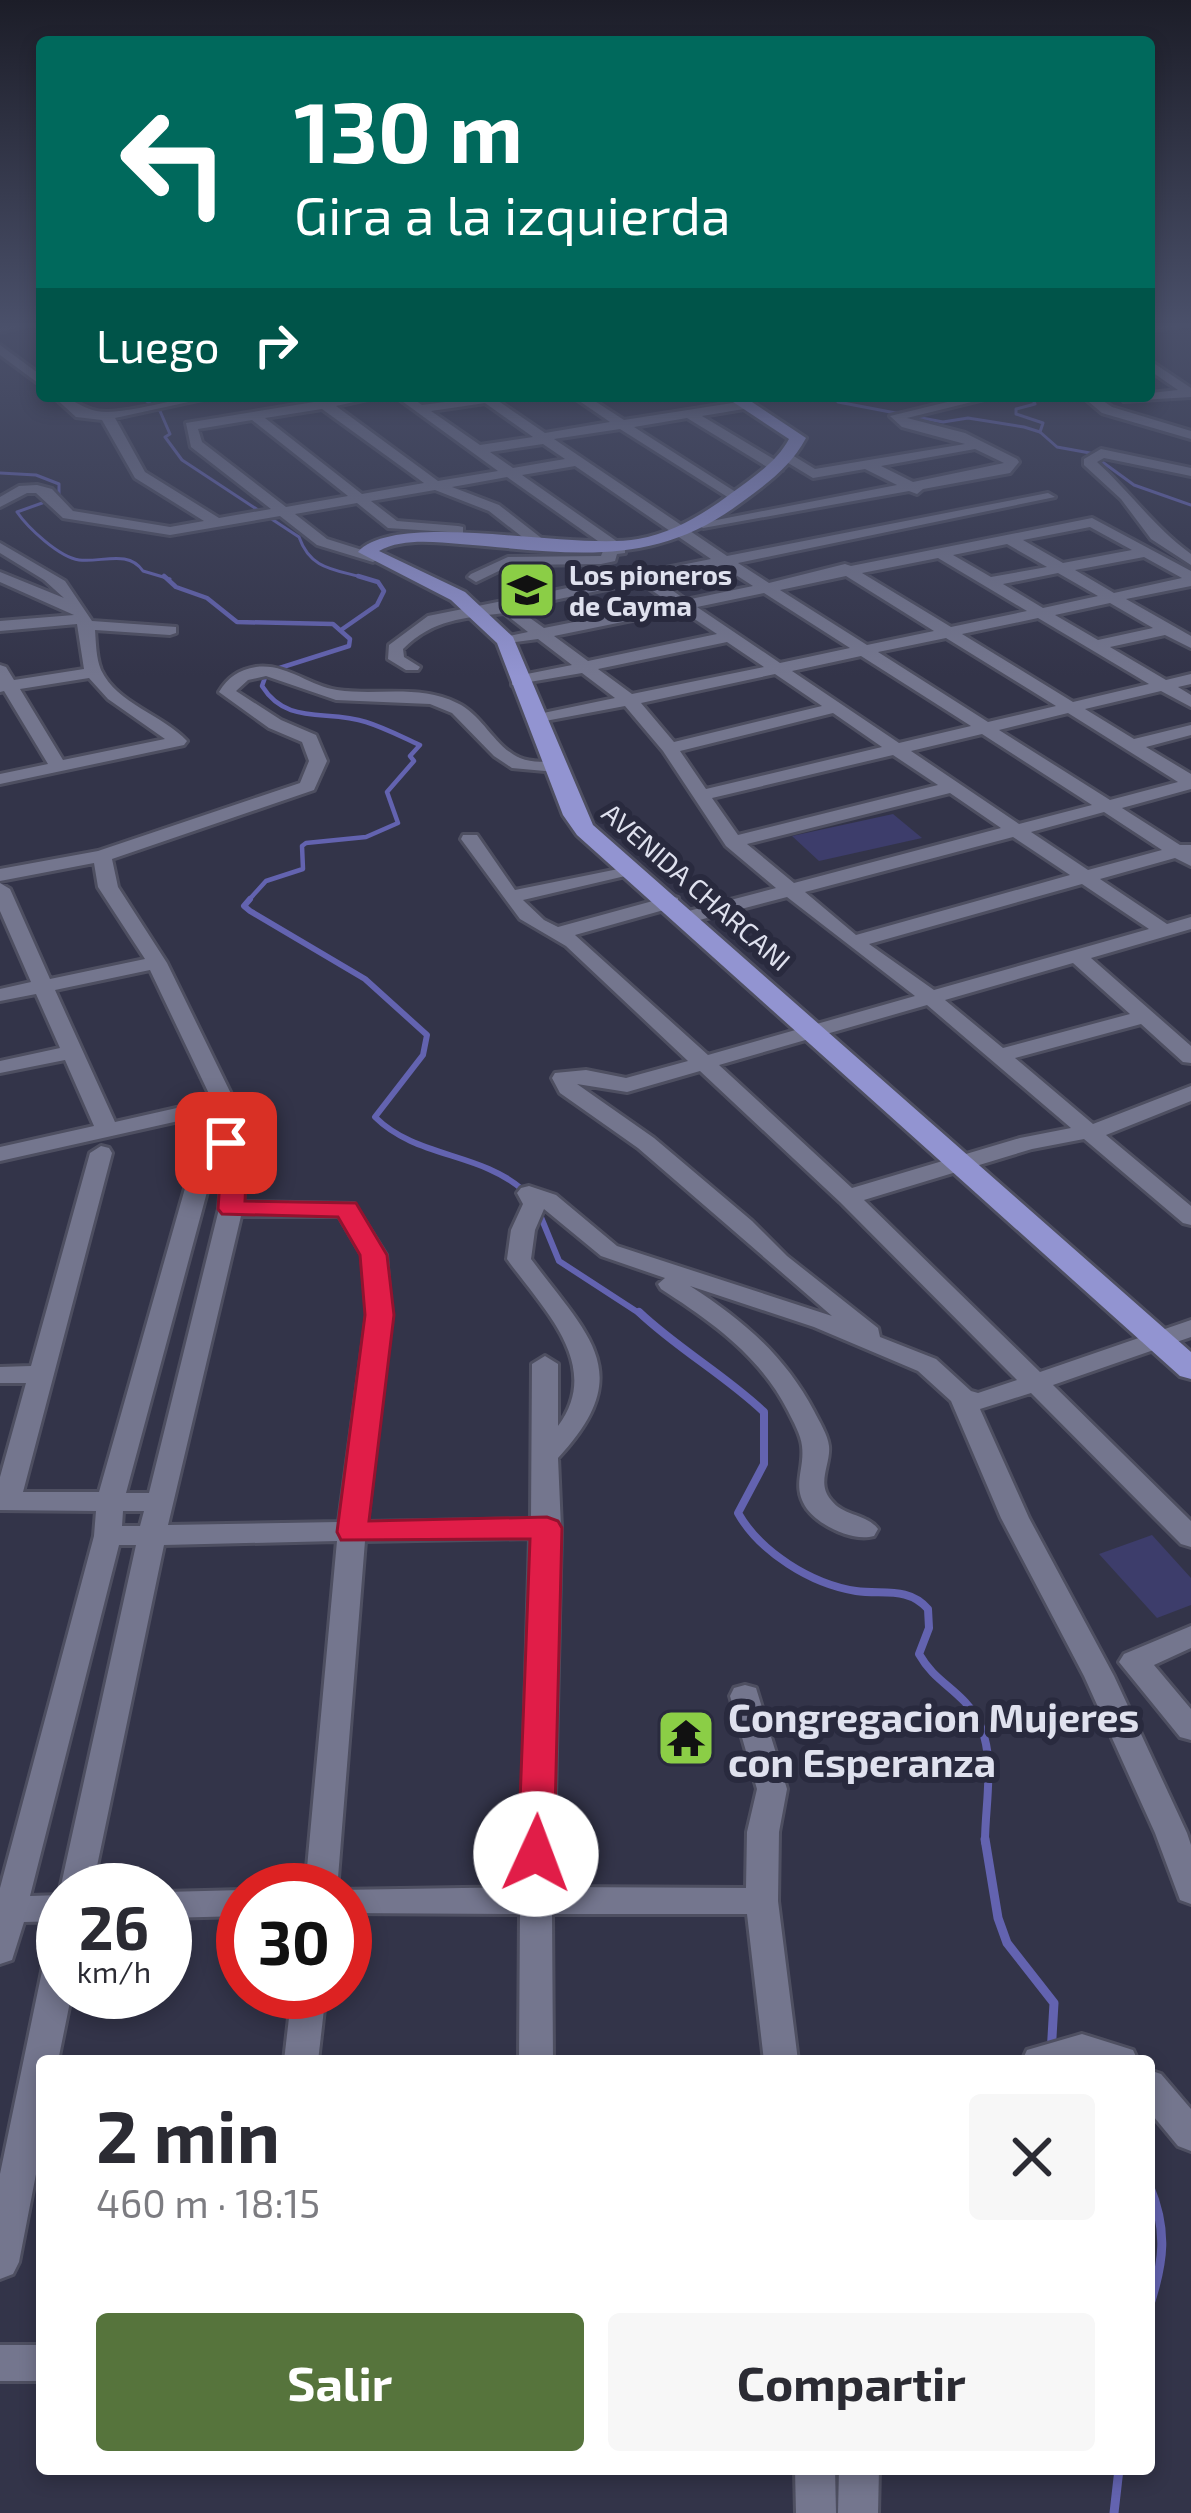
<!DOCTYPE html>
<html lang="es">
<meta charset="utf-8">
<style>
body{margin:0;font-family:"Exo 2",sans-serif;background:#f7f7f7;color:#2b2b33;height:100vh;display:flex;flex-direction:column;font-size:45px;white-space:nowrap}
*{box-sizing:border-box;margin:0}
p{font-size:39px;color:#7c7c81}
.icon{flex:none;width:66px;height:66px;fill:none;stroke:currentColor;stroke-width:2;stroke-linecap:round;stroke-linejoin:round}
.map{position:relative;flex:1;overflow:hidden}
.drawer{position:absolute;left:36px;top:2055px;width:1119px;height:420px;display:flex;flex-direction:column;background:#fff;border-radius:12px;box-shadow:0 6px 18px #0003}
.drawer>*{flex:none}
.banner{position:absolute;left:36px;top:36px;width:1119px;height:366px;border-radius:12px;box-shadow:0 6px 18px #0003;background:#00695c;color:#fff;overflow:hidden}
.speed{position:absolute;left:36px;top:1863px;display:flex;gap:24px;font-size:60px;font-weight:700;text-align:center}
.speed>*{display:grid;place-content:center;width:156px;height:156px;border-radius:50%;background:#fff;box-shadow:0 6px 18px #0003;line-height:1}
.speed small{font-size:30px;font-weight:400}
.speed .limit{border:18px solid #d22;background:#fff;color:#111}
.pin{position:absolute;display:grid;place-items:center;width:102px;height:102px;color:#fff;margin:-51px;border-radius:24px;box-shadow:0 6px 18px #0006}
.me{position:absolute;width:132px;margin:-66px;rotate:2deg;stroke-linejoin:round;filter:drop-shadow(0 0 9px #0008)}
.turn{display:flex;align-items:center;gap:42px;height:252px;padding:0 60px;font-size:54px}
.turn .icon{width:156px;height:156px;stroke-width:2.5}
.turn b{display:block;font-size:84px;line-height:102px}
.then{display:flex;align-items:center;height:114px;padding:0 60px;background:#0003;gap:24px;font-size:45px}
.round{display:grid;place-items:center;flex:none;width:126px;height:126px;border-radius:12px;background:#f7f7f7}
.overview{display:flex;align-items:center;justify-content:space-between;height:204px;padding:0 60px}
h1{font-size:72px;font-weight:700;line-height:90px}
.cta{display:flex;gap:24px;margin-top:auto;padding:24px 60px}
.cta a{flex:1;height:138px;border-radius:12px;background:#56743c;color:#fff;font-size:48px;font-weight:700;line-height:138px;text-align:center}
.cta a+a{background:#f7f7f7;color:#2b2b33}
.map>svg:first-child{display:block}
</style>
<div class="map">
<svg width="1191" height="2513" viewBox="0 0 1191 2513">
<rect width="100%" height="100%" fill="#333449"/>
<g fill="#3d3d6b">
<path d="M893,814L922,838L819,861L792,836Z"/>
<path d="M1152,1535L1191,1578V1605L1157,1618L1099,1554Z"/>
</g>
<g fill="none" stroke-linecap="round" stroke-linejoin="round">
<g stroke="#6363b0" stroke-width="3">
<path d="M140,396L160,411L170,434L165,437L182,460L299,537C311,571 336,569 368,579"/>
<path d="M844,396L838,402L943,422L968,418L1024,427L1040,432L1057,447L1090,453L1134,485L1191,505"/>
<path d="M1031,396L1035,404L1016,409V414L1043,423L1040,432"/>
<path d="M0,473L36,475L59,484V497L17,512C28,528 59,557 79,560C101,563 128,549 143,571L170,579"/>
</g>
<g stroke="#6363b0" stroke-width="4.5">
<path d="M164,576L176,587L207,598L237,622L333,624L350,639L349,646L267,672L262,686C287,726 327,709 366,722C385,728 402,737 420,745L410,756L414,761L387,792L398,823L366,837L306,843L302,846L303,869L266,881L247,902"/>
<path d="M341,630L377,605L384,591L378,582L358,576"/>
</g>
<g stroke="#6363b0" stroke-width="6">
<path d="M250,899L244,906L250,911L365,979L427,1035L423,1055L375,1117C416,1158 480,1152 523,1190"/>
<path d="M538,1210L559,1261L642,1315"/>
</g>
<path stroke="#6363b0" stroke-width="8" d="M639,1312C678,1349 725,1375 764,1412V1464L738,1513C760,1552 811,1584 856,1591C882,1595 908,1586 928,1609L929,1628L919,1654C932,1677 948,1684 965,1702C1001,1741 985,1794 985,1842"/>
<g stroke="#6363b0" stroke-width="9">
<path d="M985,1839L998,1918L1007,1943L1054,2003L1051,2054L1056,2061"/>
<path d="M1149,2185C1168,2230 1164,2262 1149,2307"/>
<path d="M1114,2513L1119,2469"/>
</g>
<defs>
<g id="minor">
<path d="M0,324H32L0,332Z"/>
<path d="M1149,324H1190L1149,331Z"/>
<path d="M0,345L42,376V386L0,355Z"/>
<path d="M1149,360L1191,388V397L1124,401V396L1178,390L1149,370Z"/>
<path d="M53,396C74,396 84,413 108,412C145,410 179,396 216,396L115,418L145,472L219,518L271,509L191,447L186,423L351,396H381L336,406L438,481L498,471L395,396H409L422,405L491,396L545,433L610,422L572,396H587L624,420L745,401L751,405L750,408L702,416L782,464V470H772L687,418L634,427L742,496L744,499L737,503L620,429L554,439L727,556L1048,493L1055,497L738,563L769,583L845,564L851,566L1092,518L1191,571V586L1126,599L1191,636V648L1165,635L1110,647L1166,680L1191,674V684L1178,687L1191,695V707L1161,691L1085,709L1134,739L1191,725V735L1146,747L1191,774V789L1122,808L1180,845H1191V866L1175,858L1100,879L1167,924L1191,917V929L1091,958L1191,1046V1063L1183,1062L1141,1024L1015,1058L1093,1124L1191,1086V1101L1106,1135L1191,1206V1225L1183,1223L1084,1139L1032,1149L864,1200L1040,1372L1191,1320V1337L1053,1385L1191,1521V1547L1181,1544L1031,1393L980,1409L1029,1518L1114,1676L1187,1833L1191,1845V1904L1180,1900L1155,1833L1084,1676L1001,1518L951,1401L918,1371L814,1327L690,1286C742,1319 785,1356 814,1411C819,1421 828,1435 829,1446C831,1464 816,1483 831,1500C843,1516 867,1514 878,1529L874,1536C853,1542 820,1526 807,1509C791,1486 805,1470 802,1446C801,1435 793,1421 788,1411C760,1356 712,1322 661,1289L658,1284L665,1278L601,1256L544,1209L535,1230L531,1259C588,1336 638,1372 558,1458L561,1528L553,1887L746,1888L747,1832L757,1789L730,1696L734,1688L745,1685L756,1688L787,1789L779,1832L778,1901L798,2061H764L747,1914H552L553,2061H519L520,1914L345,1913V1890H305L337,1541L164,1545L92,1890H63V1921L24,1922L12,1960L0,1964V1888L94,1536L96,1511L0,1510V1477L26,1383H0V1367L31,1366L90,1153L101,1146L109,1148L112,1153L23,1492H99L197,1146L183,1120L0,1161V1147L94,1126L65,1060L0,1073V1061L60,1048L36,994L0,1001V989L31,982L0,911V883L10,889L50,979L145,959L98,887L94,863L0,881V869L98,851L300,783L309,761L302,742L269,728L219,692C228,677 239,670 256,667C286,663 309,686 337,690C377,696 419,684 457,703C483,715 494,747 520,758C535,765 552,758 565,767L556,772L512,768L494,756L452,713L430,704L336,700L266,676L248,680L236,691L281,720L316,735L327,761L314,790L112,859L118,887L167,963L236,1104L233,1109L203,1115L215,1138H234L247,1147L243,1202L354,1204L386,1255L391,1315L367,1522L531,1519L532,1364L545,1356L558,1364V1426C604,1365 542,1308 507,1259L511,1230L523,1204L517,1193L521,1188L529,1186L556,1195L617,1246L832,1316L638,1148L560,1093L552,1078L555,1073L586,1070L626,1078L688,1061L566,946L520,919L461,839L463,835H477L515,890L638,865V873L523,900L544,920L558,927L671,896L678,898V906L575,935L708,1055L915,996L787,897L688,923L681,921V913L776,888L726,846L663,751L625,706L529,724V716L615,698L582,673L512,685V677L572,665L538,639L500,644V638L528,632L504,613C464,618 433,619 403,649L404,657L420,667L418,670H406L388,659L389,645L428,616L711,559L575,466L522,475L625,547V553L617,554L615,561L601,564L511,565L476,582L468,577L471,574L508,557L601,556L605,546L507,477L452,487L499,505L549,544V550H539L489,511L435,490L371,501L397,521L458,526L463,527V533L388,528L357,503L295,514L327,539L378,555L380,558L373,562L317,545L280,516L170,535L63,518L36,493H27L0,507V497L19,486L37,485L52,489L73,511L170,527L204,521L135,478L102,420L76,417ZM485,403L533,437L480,445L431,411ZM322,409L424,483L362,494L265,418ZM252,420L348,496L286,507L202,442L198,429ZM543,444L565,459L513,468L490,452ZM1090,527L1132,550L1063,563L1023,540ZM1007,544L1047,567L991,577L953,555ZM1144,557L1182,578L1114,593L1075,570ZM938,558L1027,611L951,627L862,573ZM722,566L753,586L686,600L656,579ZM1058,573L1098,596L1043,608L1003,584ZM846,576L934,631L867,645L780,590ZM640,582L670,603L544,628L516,608ZM764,593L850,648L780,663L697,607ZM1110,603L1153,628L1098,640L1055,615ZM681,610L717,634L588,661L554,636ZM1038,618L1149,684L1073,702L962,634ZM946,638L1056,706L988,722L878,652ZM727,642L764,667L632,694L598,669ZM861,656L971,726L899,743L792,671ZM775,674L822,706L674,742L641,703ZM833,713L882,747L706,789L680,751ZM1068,713L1178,782L1110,800L999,730ZM982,734L1092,805L1019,824L911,751ZM893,755L938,785L738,835L712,798ZM950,793L1001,828L794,883L747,844ZM1104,812L1162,850L1088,870L1031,832ZM1013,837L1070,875L856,935L805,892ZM1082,884L1149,929L934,990L869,944ZM1073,963L1130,1014L1003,1048L945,1000ZM150,970L212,1100L115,1122L55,990ZM927,1005L1071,1128L1020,1138L852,1188L719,1065ZM700,1071L840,1202L1017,1380L978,1393L971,1391L936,1359L880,1337L878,1328L787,1256L752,1221L654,1138L577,1084L627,1092ZM224,1150L219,1209L149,1493H126L218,1151ZM241,1216H339L362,1255L367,1315L339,1522L168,1525ZM123,1511H144L140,1526H122ZM530,1538L520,1887L337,1890L365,1541ZM119,1545H136L60,1890L62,1895L30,1896Z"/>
<path d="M972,396H996L907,418L965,433L1017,459L1019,462L1010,473L923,489L917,494L909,491L703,528L696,524L897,485L865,469L813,478L780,458L792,455L815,469L965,444L902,427L890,416ZM975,449L1004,463L913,482L881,466Z"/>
<path d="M1082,396H1096L1112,407L1191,431V439L1102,413Z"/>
<path d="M1101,449L1191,468V476L1104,458L1097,462C1130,492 1155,528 1191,554V565L1151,539L1121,499L1084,465V459Z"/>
<path d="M0,543L65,581L92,621L176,627V633L170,635L95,630C96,643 96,658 101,670C117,704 163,715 187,741L184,745L0,784V774L48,764L4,691L0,692V665L6,667L14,680L84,669L77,624L0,631V621L74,615L0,582V572L64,598L44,580L0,553ZM89,678L108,699L165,739L63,760L20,689Z"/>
<path d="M1191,1626V1648L1154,1665L1191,1709V1740L1180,1737L1119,1662L1124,1654Z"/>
<path d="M243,1890V1916L165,1918V1892Z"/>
<path d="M63,1938V1992H72L58,2061H42V2143L19,2262L13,2274L0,2279V2174L46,1952L51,1942Z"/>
<path d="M292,1992H326L318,2061H284Z"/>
<path d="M1082,2034L1133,2050L1138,2061H1022L1027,2050Z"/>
<path d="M1149,2070L1161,2074L1191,2109V2151L1178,2146L1149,2111Z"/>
<rect x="0" y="2345" width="42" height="36"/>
<path d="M795,2469H835L836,2513H796Z"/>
<path d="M839,2469H879L878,2513H838Z"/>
</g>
<path id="major" d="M724,396H743L806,438C791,466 768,483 742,502C651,571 566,552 460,544C435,542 402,538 379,551L465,592L513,637L593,825L1191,1352V1379L1180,1376L577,835L563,815L497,643L451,600L358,552C397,509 573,551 638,539C672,533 702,515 729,495C752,478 776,463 789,439Z"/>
</defs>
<use href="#minor" stroke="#4e4f61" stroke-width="6"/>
<use href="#major" stroke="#4e4f61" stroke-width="6"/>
<use href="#minor" fill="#74768e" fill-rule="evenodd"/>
<use href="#major" fill="#9294d1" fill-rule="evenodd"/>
</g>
<linearGradient id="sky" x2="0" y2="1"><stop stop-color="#1c1d28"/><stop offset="0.48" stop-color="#4a506a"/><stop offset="1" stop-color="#4a506a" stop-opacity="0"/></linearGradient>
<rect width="1191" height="676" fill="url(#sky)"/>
<path fill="#e11d48" stroke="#92132f" stroke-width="3" d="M226,1136L248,1147L245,1201L356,1203L387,1255L394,1315L369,1521L547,1517L558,1521L562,1528L554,1854L549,1864L536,1869L523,1864L518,1854L530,1539L341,1540L337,1532L365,1315L360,1255L338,1217L222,1214L218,1209L222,1151L214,1143Z"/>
<defs>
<symbol id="school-square" viewBox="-11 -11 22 22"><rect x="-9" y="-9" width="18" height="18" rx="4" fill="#8bce46" stroke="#292a3e"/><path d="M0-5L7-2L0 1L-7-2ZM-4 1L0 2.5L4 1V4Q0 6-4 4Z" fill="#111"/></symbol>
<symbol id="temple-square" viewBox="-11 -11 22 22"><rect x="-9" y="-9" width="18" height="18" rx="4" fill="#8bce46" stroke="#292a3e"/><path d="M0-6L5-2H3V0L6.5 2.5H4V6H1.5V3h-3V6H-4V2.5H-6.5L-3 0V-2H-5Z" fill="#111"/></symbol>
</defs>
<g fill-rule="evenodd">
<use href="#school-square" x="494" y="557" width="66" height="66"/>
<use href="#temple-square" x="653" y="1705" width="66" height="66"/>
</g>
<g text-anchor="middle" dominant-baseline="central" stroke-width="12" stroke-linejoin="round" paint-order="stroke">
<g font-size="27" font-weight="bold" fill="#dfe1ee" stroke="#292a3e" text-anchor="start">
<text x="569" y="574">Los pioneros<tspan x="569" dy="31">de Cayma</tspan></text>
</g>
<g font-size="27" fill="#dfe1ee" stroke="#292a3e">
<text transform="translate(697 886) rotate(41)">AVENIDA CHARCANI</text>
</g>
<g font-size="39" font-weight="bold" fill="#dfe1ee" stroke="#292a3e" text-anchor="start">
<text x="728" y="1716">Congregacion Mujeres<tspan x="728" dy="45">con Esperanza</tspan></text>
</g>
</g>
</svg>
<div class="speed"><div>26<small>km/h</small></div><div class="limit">30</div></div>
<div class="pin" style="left:226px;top:1143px;background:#d93025"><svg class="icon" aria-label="arrive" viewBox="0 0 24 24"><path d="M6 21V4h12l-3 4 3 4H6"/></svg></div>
<svg class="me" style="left:536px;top:1854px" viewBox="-20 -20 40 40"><circle r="19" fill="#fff"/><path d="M0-13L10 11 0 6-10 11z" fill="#e11d48"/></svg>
<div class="banner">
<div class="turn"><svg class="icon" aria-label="left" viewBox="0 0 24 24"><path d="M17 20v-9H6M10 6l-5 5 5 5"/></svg><div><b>130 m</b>Gira a la izquierda</div></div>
<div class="then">Luego<svg class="icon" aria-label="right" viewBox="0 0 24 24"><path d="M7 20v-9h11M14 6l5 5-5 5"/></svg></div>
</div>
<section class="drawer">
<div class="overview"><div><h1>2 min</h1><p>460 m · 18:15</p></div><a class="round"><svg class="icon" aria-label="close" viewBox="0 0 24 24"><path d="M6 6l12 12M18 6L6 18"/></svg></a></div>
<div class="cta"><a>Salir</a><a>Compartir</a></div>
</section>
</div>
